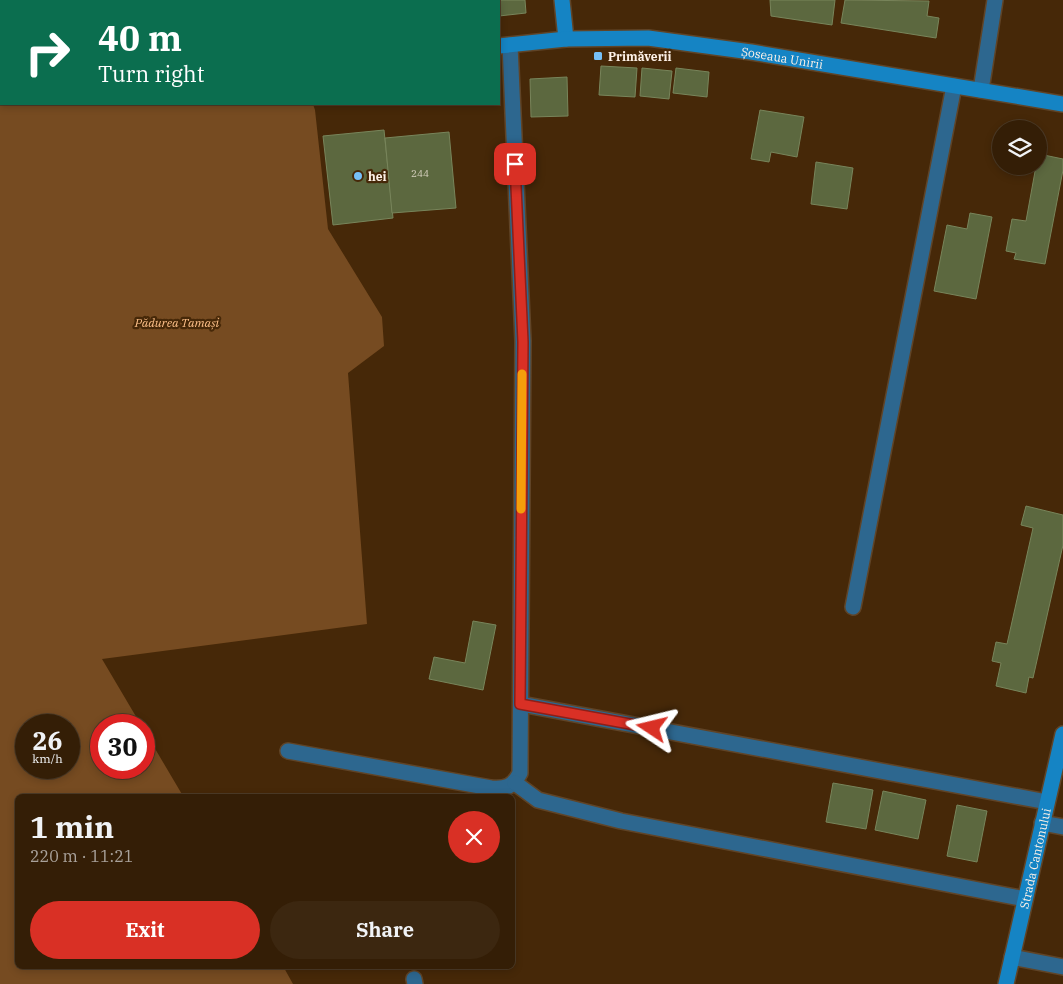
<!DOCTYPE html>
<meta charset="utf-8">
<style>
body{margin:0;font-family:"IBM Plex Serif",serif;background:#3c2710;color:#f1f3f6;height:100vh;display:flex;flex-direction:column;font-size:19px;white-space:nowrap}
*{box-sizing:border-box;margin:0}
p{font-size:16px;color:#a9a29b}
.icon{flex:none;width:28px;height:28px;fill:none;stroke:currentColor;stroke-width:2;stroke-linecap:round;stroke-linejoin:round}
.map{position:relative;flex:1;overflow:hidden}
.details{position:absolute;left:15px;top:794px;width:500px;height:175px;display:flex;flex-direction:column;background:#341e06;border-radius:8px;box-shadow:0 2px 8px #0003,0 0 0 1px #4e3c28}
.details>*{flex:none}
.top-card{position:absolute;left:0px;top:0px;width:500px;height:105px;box-shadow:0 2px 8px #0003,0 0 0 1px #4e3c28;background:#0b6e4f;color:#fff;overflow:hidden}
.controls{position:absolute;left:992px;top:120px;display:grid;gap:10px}
.controls a{display:grid;place-items:center;width:55px;height:55px;border-radius:50%;background:#341e06;box-shadow:0 2px 8px #0003,0 0 0 1px #4e3c28;font-size:25px}
.speed{position:absolute;left:15px;top:714px;display:flex;gap:10px;font-size:25px;font-weight:700;text-align:center}
.speed>*{display:grid;place-content:center;width:65px;height:65px;border-radius:50%;background:#341e06;box-shadow:0 2px 8px #0003,0 0 0 1px #4e3c28;line-height:1}
.speed small{font-size:12px;font-weight:400}
.speed .limit{border:8px solid #d22;background:#fff;color:#111}
.pin{position:absolute;display:grid;place-items:center;width:42px;height:42px;color:#fff;margin:-21px;border-radius:10px;box-shadow:0 2px 8px #0006}
.me{position:absolute;width:55px;margin:-28px;rotate:280deg;stroke-linejoin:round;filter:drop-shadow(0 0 4px #0008)}
.turn{display:flex;align-items:center;gap:18px;height:105px;padding:0 15px;font-size:22px}
.turn .icon{width:65px;height:65px;stroke-width:2.5}
.turn b{display:block;font-size:35px;line-height:42px}
.round{display:grid;place-items:center;flex:none;width:52px;height:52px;border-radius:26px;background:#3c2710}
.head{display:flex;align-items:center;justify-content:space-between;height:85px;padding:0 15px}
h1{font-size:30px;font-weight:700;line-height:38px}
.action{display:flex;gap:10px;margin-top:auto;padding:10px 15px}
.action a{flex:1;height:58px;border-radius:30px;background:#d93025;color:#fff;font-size:20px;font-weight:700;line-height:58px;text-align:center}
.action a+a{background:#3c2710;color:#f1f3f6}
.map>svg:first-child{display:block}
</style>
<div class="map">
<svg width="1063" height="984" viewBox="0 0 1063 984">
<rect width="100%" height="100%" fill="#462808"/>
<path fill="#764b21" fill-rule="evenodd" d="M0,103L313,104L315,110L328,229L382,317L384,346L348,373L367,624L102,659L141,725H101V768H144V730L183,796H18V966H283L293,984H0ZM26,725H69V768H26Z"/>
<g fill="#5c683f" stroke="#78855b">
<path d="M76,0H117L76,1Z"/>
<path d="M492,0H525L526,13L499,16V1Z"/>
<path d="M770,0H835L832,25L771,16Z"/>
<path d="M845,0L929,1L927,16L939,18L936,38L841,23Z"/>
<path d="M601,66L637,68L635,97L599,95Z"/>
<path d="M642,68L672,71L669,99L640,96Z"/>
<path d="M676,68L709,72L707,97L673,93Z"/>
<path d="M567,77L568,116L531,117L530,79Z"/>
<path d="M760,110L804,117L797,157L771,152L769,162L751,159Z"/>
<path d="M384,130L393,218L333,225L323,136Z"/>
<path d="M449,132L456,208L392,213L385,138Z"/>
<path d="M1039,154L1063,159V170L1045,264L1014,259L1016,253L1006,251L1012,219L1026,221L1036,166H1039Z"/>
<path d="M816,162L853,168L847,209L811,204Z"/>
<path d="M970,213L992,217L976,299L934,291L947,225L967,229Z"/>
<path d="M1026,506L1063,515V545L1033,678L1029,677L1026,693L996,686L1001,663L992,661L996,642L1007,644L1033,528L1021,525Z"/>
<path d="M473,621L496,625L483,690L429,679L434,657L465,663Z"/>
<path d="M833,783L873,790L866,829L826,822Z"/>
<path d="M883,791L926,800L918,839L875,830Z"/>
<path d="M957,805L987,811L977,862L947,856Z"/>
</g>
<g fill="none" stroke-linecap="round" stroke-linejoin="round">
<defs>
<g id="street">
<path d="M981,90L995,0"/>
<path d="M853,607L954,86"/>
<path d="M521,704L1047,802"/>
<path d="M288,751L491,788C506,789 513,787 520,773L523,341L510,45"/>
<path d="M515,783L538,800L621,821L1025,899"/>
<path d="M1042,823L1063,827"/>
<path d="M1012,957L1063,967"/>
<path d="M414,979L415,984"/>
</g>
<g id="secondary">
<path d="M562,0L566,39"/>
<path id="s1" d="M499,46L566,39L648,38L751,52L1063,104"/>
<path d="M0,92H1"/>
<path id="s2" d="M1006,984L1063,734"/>
</g>
</defs>
<use href="#street" stroke="#604427" stroke-width="18"/>
<use href="#secondary" stroke="#604427" stroke-width="18"/>
<use href="#street" stroke="#2d678f" stroke-width="15"/>
<use href="#secondary" stroke="#1584c4" stroke-width="15"/>
</g>
<g fill="none" stroke-linecap="round" stroke-linejoin="round">
<defs>
<path id="route" d="M515,164L523,342L520,704L652,728"/>
</defs>
<use href="#route" stroke="#8d1f18" stroke-width="12"/>
<use href="#route" stroke="#d93025" stroke-width="9"/>
<path stroke="#f59e0b" stroke-width="9" d="M521,509L522,374"/>
</g>
<g fill="#76c0f7" stroke="#462808" stroke-width="2">
<rect x="593" y="51" width="10" height="10" rx="2.5"/>
<circle cx="358" cy="176" r="5"/>
</g>
<g text-anchor="middle" dominant-baseline="central" stroke-width="4.5" stroke-linejoin="round" paint-order="stroke">
<g font-size="10" fill="#d6d0be">
<text x="420" y="173">244</text>
</g>
<g font-size="12" font-weight="bold" fill="#fef2e8" stroke="#462808" text-anchor="start">
<text x="608" y="56">Primăverii</text>
<text x="368" y="176">hei</text>
</g>
<g font-size="12" fill="#fef2e8" stroke="#462808">
<text stroke="none"><textPath href="#s1" startOffset="285">Șoseaua Unirii</textPath></text>
<text stroke="none"><textPath href="#s2" startOffset="129">Strada Cantonului</textPath></text>
</g>
<g font-size="12" font-style="italic" fill="#fec089" stroke="#462808">
<text x="177" y="322">Pădurea Tamași</text>
</g>
</g>
</svg>
<div class="controls">
<a><svg class="icon" aria-label="layers" viewBox="0 0 24 24"><path d="M12 4l9 5-9 5-9-5zM3 14l9 5 9-5"/></svg></a>
</div>
<div class="speed"><div>26<small>km/h</small></div><div class="limit">30</div></div>
<div class="pin" style="left:515px;top:164px;background:#d93025"><svg class="icon" aria-label="arrive" viewBox="0 0 24 24"><path d="M6 21V4h12l-3 4 3 4H6"/></svg></div>
<svg class="me" style="left:652px;top:728px" viewBox="-20 -20 40 40"><path d="M0-17L14 15 0 8-14 15z" fill="#d93025" stroke="#fff" stroke-width="4"/></svg>
<div class="top-card">
<div class="turn"><svg class="icon" aria-label="right" viewBox="0 0 24 24"><path d="M7 20v-9h11M14 6l5 5-5 5"/></svg><div><b>40 m</b>Turn right</div></div>
</div>
<section class="details">
<div class="head"><div><h1>1 min</h1><p>220 m · 11:21</p></div><a class="round" style="background:#d93025;color:#fff"><svg class="icon" aria-label="close" viewBox="0 0 24 24"><path d="M6 6l12 12M18 6L6 18"/></svg></a></div>
<div class="action"><a>Exit</a><a>Share</a></div>
</section>
</div>
